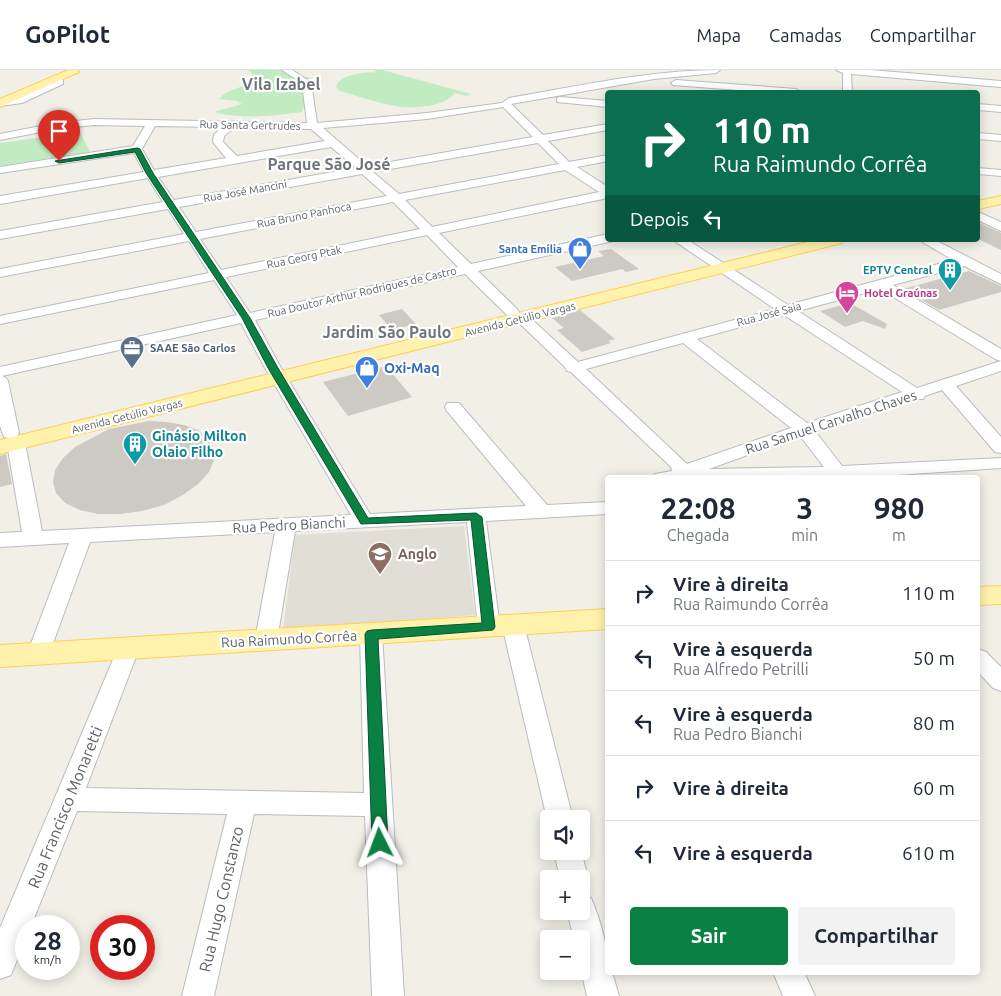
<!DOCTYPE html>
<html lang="pt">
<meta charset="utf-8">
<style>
body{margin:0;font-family:Ubuntu,sans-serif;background:#f2f2f3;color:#1f2937;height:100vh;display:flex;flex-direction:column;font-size:19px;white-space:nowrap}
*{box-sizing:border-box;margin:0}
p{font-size:16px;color:#747a83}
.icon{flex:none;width:28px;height:28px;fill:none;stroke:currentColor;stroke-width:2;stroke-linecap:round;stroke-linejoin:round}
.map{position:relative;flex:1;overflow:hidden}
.sheet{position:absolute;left:605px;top:405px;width:375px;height:500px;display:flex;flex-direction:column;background:#fff;border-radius:5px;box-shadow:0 2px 12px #0003}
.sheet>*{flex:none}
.top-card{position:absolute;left:605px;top:20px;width:375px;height:152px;border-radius:5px;box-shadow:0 2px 12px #0003;background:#0b6e4f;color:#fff;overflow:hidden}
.buttons{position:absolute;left:540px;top:740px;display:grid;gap:10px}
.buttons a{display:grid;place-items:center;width:50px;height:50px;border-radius:5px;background:#fff;box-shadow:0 2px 12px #0003;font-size:25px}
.speed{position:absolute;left:15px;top:845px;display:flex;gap:10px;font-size:25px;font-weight:700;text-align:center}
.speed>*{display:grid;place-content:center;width:65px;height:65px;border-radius:50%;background:#fff;box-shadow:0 2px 12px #0003;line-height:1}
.speed small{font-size:12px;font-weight:400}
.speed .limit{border:8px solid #d22;background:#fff;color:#111}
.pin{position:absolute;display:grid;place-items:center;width:42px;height:42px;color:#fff;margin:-51px -21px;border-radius:50% 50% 50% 0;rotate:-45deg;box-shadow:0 0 5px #0007}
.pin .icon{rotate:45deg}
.me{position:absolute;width:55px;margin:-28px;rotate:357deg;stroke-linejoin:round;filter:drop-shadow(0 0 4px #0008)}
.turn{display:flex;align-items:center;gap:18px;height:105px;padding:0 25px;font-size:22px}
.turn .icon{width:65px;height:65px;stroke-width:2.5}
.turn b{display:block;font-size:35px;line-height:42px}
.then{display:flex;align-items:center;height:48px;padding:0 25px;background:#0003;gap:10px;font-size:19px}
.eta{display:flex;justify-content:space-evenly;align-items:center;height:85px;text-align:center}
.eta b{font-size:30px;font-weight:700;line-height:35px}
.button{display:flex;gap:10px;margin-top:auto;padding:10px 25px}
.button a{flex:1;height:58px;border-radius:5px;background:#0b8043;color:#fff;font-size:20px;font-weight:700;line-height:58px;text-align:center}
.button a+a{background:#f2f2f3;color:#1f2937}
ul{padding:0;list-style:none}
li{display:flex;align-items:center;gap:15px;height:65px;padding:0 25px;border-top:1px solid #e0e1e3}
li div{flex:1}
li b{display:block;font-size:19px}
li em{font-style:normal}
header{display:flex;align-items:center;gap:30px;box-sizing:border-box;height:70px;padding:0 25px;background:#fff;border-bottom:1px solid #e0e1e3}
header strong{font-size:24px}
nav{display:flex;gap:28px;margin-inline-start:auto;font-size:18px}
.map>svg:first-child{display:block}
</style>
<header>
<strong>GoPilot</strong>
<nav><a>Mapa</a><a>Camadas</a><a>Compartilhar</a></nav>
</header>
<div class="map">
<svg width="1001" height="926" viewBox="0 0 1001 926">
<rect width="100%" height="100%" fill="#f1efe6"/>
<path fill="#e1ded5" d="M464,456L475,545L283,560L295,465Z"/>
<g fill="#c1ebc1">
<path d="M246,0H289L300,6L312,8L302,42C272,46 244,50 214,42L242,34L237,31L219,29C228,19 243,17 255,12L251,2Z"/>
<path d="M376,0H382L471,24L466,26L454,23C447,37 410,39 396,36C377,33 358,26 340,21L336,17C340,3 365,3 377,2L374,1Z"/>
<path d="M80,62L90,82L0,96V73Z"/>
</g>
<g fill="#cdcac3">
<path d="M978,152L1001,163V180L978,169Z"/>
<path d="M611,179L639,199L626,202L622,199L572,211L555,197L604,186L598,181Z"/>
<path d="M969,201L1001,216V222L939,240L903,219Z"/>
<path d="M850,233L887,254L885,259L863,251L845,257L820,241Z"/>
<path d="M402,239L416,254L392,260L379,245Z"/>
<path d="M580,240L615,269L608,271L611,273L582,282L557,260L564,258L552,248Z"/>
<path d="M386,296L412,327L348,346L323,312Z"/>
<path d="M149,351L167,352L184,355L198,360L208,369L214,379V390L209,402L198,414L183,425L164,435L142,441L120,444H98L80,440L65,433L56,423L53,412L55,400L63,388L75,377L109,359Z"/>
<path d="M6,384L12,414L0,417V386Z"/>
</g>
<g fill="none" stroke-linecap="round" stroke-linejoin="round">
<defs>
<g id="minor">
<path d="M282,0H292L311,12L317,53L427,43L502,33L509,28C579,16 649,0 720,0L716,3L654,9L511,34L543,65L608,54V60L548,71L569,92L608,85V91L577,97L608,117V128L439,163L471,194L608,164V170L613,171L478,201L517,239L519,242L517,245H527L578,292L775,239L673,170H688L788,235L953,190L919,170H935L1001,204V214L964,196L893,215L1001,279V291L995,289L880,219L798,241L917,318L1001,291V301L956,316L1001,367V383L995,382L942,320L925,326L923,329H914L815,361L842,396L1001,388V398L851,408H653L655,404L672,401L671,397L571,302L567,301L565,297L517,251L515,248L516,245H507L465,204L255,250L281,298L370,444L526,436L447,341L445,337L447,333H459L547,435L608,432V444L486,451L500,557L497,563L489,565L481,563L478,557L467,452L295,461L277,570L274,576L266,578L258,576L255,570L275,462L90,472L49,584L46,590L38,593L30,590L27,584L69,473L0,477V463L22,462L7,373L10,369L16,368L22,369L25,373L42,461L351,445L265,298L241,253L2,306L6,308L8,311L19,363L16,367L10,368L4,367L0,356V297L237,245L214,210L0,254V246L209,203L189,171L0,207V199L184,164L168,139L0,169V161L163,132L148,108L0,134V126L144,102L134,83L0,103V97L133,76L145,56L94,55L56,59L0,70V64L56,53L94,49L307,53L302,13ZM503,37L533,67L367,96L323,58L427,49ZM155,56L222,57L214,65L213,72L226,88L154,100L142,79ZM234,58L311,59L325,71L237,86L223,72L224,66ZM538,73L559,94L399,124L373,102ZM331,77L356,98L174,130L158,107ZM565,100L599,122L432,157L405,130ZM362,104L387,126L196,162L179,137ZM393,132L420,159L221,200L200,169ZM427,165L458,197L250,243L226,207ZM784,245L902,322L807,353L697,269ZM683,273L791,358L687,394L586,299ZM800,366L824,397L709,399Z"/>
<path d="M836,0H871L1001,11V17L851,4L852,22H843V3Z"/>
<path d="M56,5L63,10V14L22,33L0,36V30L17,28L54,11L51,8Z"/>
<path d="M676,10L796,19L801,22H765L673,15L671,13Z"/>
<path d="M560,27L608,31V37L557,32V28Z"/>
<path d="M978,34L1001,36V42L978,40Z"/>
<path d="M978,63L1001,65V71L978,69Z"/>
<path d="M978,98L1001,100V106L978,104Z"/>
<path d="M978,142L1001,152V161L978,150Z"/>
<path d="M513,547L521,549L524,555L573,749H549V754L547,749L502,555L505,549Z"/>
<path d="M371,556L379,558L382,564L404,926H372L365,746L254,744L214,926H182L227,744L77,741L31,856H26V867L11,905L0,909V858L120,573L128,570L136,573L139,579L86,718L364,723L360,564L363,558Z"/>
<path d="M978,579L986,582L1001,597V621L993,618L978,602Z"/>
<path d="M581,780L588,809L584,818L581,819V809H560L554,781H581Z"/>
<path d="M581,824L591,828C601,851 608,877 608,902H612L619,926H587L581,900V869H574L567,841H581Z"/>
<path d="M773,902H804L815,926H783Z"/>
</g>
<g id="major">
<path d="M68,0H77L79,2L0,37V29Z"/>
<path d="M1001,126V134L978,139V131Z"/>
<path d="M816,170H844L842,173L0,384V370Z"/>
<path d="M1001,516V534L978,535V517Z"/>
<path d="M608,539V559L0,597V575Z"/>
</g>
</defs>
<use href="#minor" stroke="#b9bcc1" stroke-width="2"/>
<use href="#major" stroke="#ffce51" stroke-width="2"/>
<use href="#minor" fill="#fff" fill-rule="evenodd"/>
<use href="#major" fill="#fff2ad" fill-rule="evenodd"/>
</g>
<path fill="#0b8043" stroke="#07532c" d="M137,78L140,79L153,103L250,248L278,298L368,448L476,443L482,447L495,557L493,560L378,569L388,773L385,778L380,780L374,778L372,773L365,564L367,561L372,560L482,553L471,450L361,454L268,298L242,248L146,103L135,82L59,93L55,91Z"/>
<defs>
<symbol id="shop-pin" viewBox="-11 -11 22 30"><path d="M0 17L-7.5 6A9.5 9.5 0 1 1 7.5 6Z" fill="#3f7fe0" stroke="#fff"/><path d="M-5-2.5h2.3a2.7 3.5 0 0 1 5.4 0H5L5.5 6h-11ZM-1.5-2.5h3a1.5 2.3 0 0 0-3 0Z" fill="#fff"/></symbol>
<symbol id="building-pin" viewBox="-11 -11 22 30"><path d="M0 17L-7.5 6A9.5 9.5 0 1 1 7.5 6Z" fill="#0f9aa8" stroke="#fff"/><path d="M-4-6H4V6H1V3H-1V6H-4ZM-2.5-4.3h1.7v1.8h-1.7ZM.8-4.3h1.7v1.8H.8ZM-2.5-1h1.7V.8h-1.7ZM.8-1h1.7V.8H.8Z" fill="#fff"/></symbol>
<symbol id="hotel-pin" viewBox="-11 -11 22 30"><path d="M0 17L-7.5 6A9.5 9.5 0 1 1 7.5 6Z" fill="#d1479c" stroke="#fff"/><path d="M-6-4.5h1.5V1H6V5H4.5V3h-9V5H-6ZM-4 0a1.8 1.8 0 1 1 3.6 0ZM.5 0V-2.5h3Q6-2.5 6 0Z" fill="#fff"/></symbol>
<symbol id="office-pin" viewBox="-11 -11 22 30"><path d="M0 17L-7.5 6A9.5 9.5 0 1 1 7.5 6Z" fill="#5c6f8a" stroke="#fff"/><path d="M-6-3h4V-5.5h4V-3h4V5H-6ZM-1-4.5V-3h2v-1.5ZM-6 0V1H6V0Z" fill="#fff"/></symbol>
<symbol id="school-pin" viewBox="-11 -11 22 30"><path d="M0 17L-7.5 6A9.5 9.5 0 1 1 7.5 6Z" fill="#8d6e63" stroke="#fff"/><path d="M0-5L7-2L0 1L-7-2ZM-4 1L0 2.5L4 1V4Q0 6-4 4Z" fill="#fff"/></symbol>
</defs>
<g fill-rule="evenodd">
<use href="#shop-pin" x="566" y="165" width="28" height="38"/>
<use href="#building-pin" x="936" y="186" width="28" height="38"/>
<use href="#hotel-pin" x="833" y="209" width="28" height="38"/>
<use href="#office-pin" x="118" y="264" width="28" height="38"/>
<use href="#shop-pin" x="353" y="284" width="28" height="38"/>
<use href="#building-pin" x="121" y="360" width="28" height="38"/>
<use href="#school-pin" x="366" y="470" width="28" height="38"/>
</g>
<g text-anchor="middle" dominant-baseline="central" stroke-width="4.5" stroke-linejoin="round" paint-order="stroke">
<g font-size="11" fill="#5d6268" stroke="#fff">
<text transform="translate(250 55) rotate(1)">Rua Santa Gertrudes</text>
<text transform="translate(245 121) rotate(-10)">Rua José Mancini</text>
<text transform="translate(304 145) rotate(-11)">Rua Bruno Panhoca</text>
<text transform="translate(304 187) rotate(-12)">Rua Georg Ptak</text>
<text transform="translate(362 222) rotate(-13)">Rua Doutor Arthur Rodrigues de Castro</text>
<text transform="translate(769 244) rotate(-15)">Rua José Saia</text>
<text transform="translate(520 249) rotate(-14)">Avenida Getúlio Vargas</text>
<text transform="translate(127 346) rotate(-14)">Avenida Getúlio Vargas</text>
</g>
<g font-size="11" font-weight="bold" fill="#366cbe" stroke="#fff" text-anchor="end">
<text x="562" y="179">Santa Emília</text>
</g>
<g font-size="11" font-weight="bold" fill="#0d838f" stroke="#fff" text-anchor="end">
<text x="932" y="200">EPTV Central</text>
</g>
<g font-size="11" font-weight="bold" fill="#b23c85" stroke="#fff" text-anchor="start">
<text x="864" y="223">Hotel Graúnas</text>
</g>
<g font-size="11" font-weight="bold" fill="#4e5e75" stroke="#fff" text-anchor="start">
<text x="150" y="278">SAAE São Carlos</text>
</g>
<g font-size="14" font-weight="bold" fill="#366cbe" stroke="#fff" text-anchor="start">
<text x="384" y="298">Oxi-Maq</text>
</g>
<g font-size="14" fill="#5d6268" stroke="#fff">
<text transform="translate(831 352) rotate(-18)">Rua Samuel Carvalho Chaves</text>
<text transform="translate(289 455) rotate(-3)">Rua Pedro Bianchi</text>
<text transform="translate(289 569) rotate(-3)">Rua Raimundo Corrêa</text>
</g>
<g font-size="14" font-weight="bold" fill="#0d838f" stroke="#fff" text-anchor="start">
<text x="152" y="366">Ginásio Milton<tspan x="152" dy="16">Olaio Filho</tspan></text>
</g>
<g font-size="14" font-weight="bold" fill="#785e54" stroke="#fff" text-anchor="start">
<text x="398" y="484">Anglo</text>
</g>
<g font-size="16" font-weight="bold" fill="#6e747a" stroke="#fff">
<text x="281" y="14">Vila Izabel</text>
<text x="329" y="94">Parque São José</text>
<text x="387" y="262">Jardim São Paulo</text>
</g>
<g font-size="16" fill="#5d6268" stroke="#fff">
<text transform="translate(65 737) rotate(-68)">Rua Francisco Monaretti</text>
<text transform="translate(221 829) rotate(-77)">Rua Hugo Constanzo</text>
</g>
</g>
</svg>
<div class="buttons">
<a><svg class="icon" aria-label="sound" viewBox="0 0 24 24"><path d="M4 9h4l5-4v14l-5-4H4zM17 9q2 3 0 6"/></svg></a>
<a>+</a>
<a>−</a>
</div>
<div class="speed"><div>28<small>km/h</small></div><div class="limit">30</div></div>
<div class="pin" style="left:59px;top:91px;background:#d93025"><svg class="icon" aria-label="arrive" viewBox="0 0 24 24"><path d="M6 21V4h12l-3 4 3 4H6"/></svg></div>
<svg class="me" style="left:380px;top:773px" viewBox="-20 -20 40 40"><path d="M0-17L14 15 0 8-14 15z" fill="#0b8043" stroke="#fff" stroke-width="4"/></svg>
<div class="top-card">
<div class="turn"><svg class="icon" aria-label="right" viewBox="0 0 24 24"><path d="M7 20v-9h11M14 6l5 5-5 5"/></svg><div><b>110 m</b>Rua Raimundo Corrêa</div></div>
<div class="then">Depois<svg class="icon" aria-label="left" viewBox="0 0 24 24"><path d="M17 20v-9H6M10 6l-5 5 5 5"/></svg></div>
</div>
<section class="sheet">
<div class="eta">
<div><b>22:08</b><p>Chegada</p></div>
<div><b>3</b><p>min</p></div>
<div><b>980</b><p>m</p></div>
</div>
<ul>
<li><svg class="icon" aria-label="right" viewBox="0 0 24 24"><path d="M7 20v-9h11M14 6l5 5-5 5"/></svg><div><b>Vire à direita</b><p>Rua Raimundo Corrêa</p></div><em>110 m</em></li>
<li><svg class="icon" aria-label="left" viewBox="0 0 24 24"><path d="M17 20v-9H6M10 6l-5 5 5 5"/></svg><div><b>Vire à esquerda</b><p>Rua Alfredo Petrilli</p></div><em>50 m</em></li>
<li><svg class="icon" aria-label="left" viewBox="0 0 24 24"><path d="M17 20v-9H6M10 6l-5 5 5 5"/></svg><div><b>Vire à esquerda</b><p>Rua Pedro Bianchi</p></div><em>80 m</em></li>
<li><svg class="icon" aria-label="right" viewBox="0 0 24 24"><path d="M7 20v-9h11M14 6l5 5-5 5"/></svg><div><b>Vire à direita</b></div><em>60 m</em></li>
<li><svg class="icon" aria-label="left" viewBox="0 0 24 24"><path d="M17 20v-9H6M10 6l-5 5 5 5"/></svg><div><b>Vire à esquerda</b></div><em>610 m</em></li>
</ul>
<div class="button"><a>Sair</a><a>Compartilhar</a></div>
</section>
</div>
